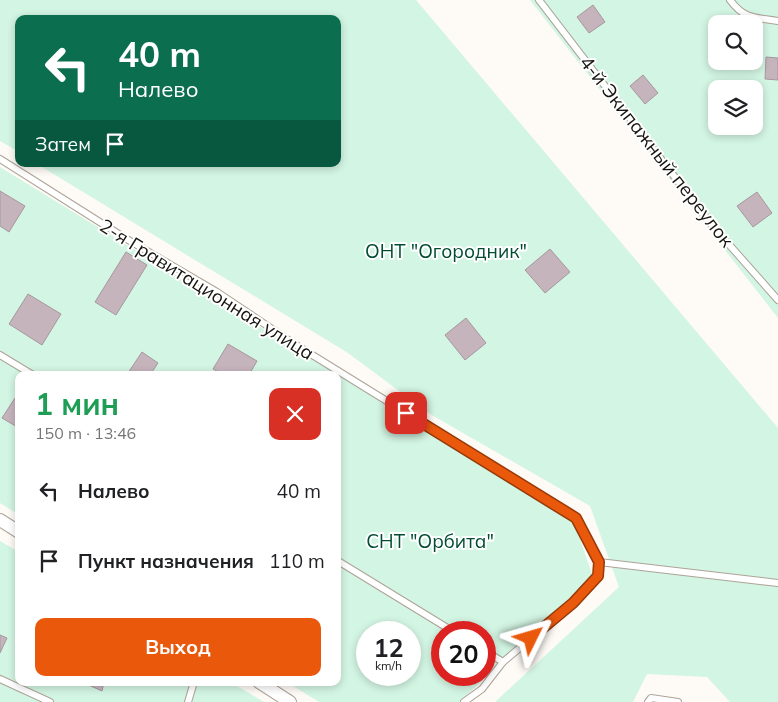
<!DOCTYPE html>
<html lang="ru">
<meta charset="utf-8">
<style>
body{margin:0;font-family:Mulish,sans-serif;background:#f2f2f2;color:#202124;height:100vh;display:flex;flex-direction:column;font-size:19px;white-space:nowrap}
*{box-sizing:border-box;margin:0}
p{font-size:16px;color:#757577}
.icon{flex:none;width:28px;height:28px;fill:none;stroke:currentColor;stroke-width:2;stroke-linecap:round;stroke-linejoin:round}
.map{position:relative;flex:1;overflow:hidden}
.panel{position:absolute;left:15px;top:371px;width:326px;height:315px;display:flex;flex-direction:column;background:#fff;border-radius:10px;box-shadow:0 2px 8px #0003}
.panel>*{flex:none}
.guide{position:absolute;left:15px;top:15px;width:326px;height:152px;border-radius:10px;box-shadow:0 2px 8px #0003;background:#0b6e4f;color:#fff;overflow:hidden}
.tools{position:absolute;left:708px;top:15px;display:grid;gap:10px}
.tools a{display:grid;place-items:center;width:55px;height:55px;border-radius:10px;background:#fff;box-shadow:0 2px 8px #0003;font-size:25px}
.speed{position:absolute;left:356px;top:621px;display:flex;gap:10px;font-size:25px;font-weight:700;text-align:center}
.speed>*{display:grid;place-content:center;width:65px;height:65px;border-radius:50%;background:#fff;box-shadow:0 2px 8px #0003;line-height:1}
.speed small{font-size:12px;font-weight:400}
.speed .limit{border:8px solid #d22;background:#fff;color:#111}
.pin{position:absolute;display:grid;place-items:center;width:42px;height:42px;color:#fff;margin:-21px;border-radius:10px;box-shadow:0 2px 8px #0006}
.me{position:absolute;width:55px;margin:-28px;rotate:50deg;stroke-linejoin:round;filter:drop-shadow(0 0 4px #0008)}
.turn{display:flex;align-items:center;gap:18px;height:105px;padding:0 20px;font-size:22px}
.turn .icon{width:65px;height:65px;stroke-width:2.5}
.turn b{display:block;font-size:35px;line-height:42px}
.then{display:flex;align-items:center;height:48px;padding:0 20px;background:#0003;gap:10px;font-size:19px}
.round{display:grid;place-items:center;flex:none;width:52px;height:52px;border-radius:10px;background:#f2f2f2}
.headline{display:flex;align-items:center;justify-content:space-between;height:85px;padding:0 20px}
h1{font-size:30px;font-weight:700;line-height:38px;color:#1e9e55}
.action{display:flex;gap:10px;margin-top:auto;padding:10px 20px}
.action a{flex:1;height:58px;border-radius:10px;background:#ea580c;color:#fff;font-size:20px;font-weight:700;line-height:58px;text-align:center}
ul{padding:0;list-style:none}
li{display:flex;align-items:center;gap:15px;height:70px;padding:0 20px}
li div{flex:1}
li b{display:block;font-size:19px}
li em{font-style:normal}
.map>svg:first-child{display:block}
</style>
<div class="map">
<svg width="778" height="702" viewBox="0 0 778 702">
<rect width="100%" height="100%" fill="#fefaf5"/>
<g fill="#d3f5e3" fill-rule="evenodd">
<path d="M0,0H416L778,428V702H730L707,677L647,674L633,702H495L619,587L590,506L430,414L348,353L37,164H338V19H19V152L0,141Z"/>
<path d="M530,0H778V318ZM716,24H754V61H716ZM716,89H754V126H716Z"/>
<path d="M0,167L573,519L594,580L459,702H319L288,683L338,682V375H19V515L0,503ZM368,632H410V675H368ZM442,632H485V675H442Z"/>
<path d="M0,541L19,552V682L232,683L264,702H0Z"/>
</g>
<g fill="#c5b4bc" stroke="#a7979e">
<path d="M593,5L605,22L589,33L577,17Z"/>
<path d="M766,57L778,58V80L765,79Z"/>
<path d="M643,75L658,93L645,104L630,86Z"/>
<path d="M0,191L25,206L9,232L0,226Z"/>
<path d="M757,192L772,213L753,227L737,206Z"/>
<path d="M550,249L570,272L545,293L525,270Z"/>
<path d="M126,252L147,265L116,315L95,302Z"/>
<path d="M28,294L61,314L42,345L9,324Z"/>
<path d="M466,318L486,343L465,360L445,335Z"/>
<path d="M228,344L257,361L249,375H224L213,369Z"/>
<path d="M142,352L158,363L150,375H131L128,373Z"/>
<path d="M15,398L19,400V428L2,418Z"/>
<path d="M0,635L7,638L0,653Z"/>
<path d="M82,682H104L102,691Z"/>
</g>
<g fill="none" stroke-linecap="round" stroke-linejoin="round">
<defs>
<g id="lane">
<path d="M539,0L710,223L778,300"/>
<path d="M730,0C745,20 755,17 778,21"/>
<path d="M0,159L125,238L217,292L293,343L576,518L599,562L778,583"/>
<path d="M0,355L33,375"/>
<path d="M338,561L454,632"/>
<path d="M503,662L573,603L598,577L599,562"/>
<path d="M0,679L50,702"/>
<path d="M188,702L194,682"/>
<path d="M464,702L482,689L503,662L485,651"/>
<path d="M648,702L651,698L678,702"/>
</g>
<g id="street">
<path d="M0,520L19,532"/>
<path d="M259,682L290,702"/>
</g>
</defs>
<use href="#lane" stroke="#ada397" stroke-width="8"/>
<use href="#street" stroke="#ada397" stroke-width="14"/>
<use href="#lane" stroke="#fff" stroke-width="6"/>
<use href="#street" stroke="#fff" stroke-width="12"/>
</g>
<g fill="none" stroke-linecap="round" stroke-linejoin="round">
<defs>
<path id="route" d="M406,413L576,518L599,562L598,576L573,603L531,638"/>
</defs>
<use href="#route" stroke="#983908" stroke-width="12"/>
<use href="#route" stroke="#ea580c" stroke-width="9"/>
</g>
<g text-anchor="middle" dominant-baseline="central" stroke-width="4" stroke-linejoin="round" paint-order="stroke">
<g font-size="19" fill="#17140f" stroke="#fff">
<text transform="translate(657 151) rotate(52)">4-й Экипажный переулок</text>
<text transform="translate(207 289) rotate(32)">2-я Гравитационная улица</text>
</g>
<g font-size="19" fill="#014c32" stroke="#fff">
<text x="446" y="251">ОНТ "Огородник"</text>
<text x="430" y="541">СНТ "Орбита"</text>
</g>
</g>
</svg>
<div class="tools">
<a><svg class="icon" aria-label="search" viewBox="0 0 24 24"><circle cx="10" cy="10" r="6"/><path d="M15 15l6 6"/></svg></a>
<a><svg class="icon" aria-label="layers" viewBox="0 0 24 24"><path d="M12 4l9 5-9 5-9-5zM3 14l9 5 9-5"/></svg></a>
</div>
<div class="speed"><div>12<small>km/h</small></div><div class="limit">20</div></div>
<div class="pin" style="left:406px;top:413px;background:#d93025"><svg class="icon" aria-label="arrive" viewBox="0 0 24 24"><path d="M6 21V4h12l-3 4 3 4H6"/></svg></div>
<svg class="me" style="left:531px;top:638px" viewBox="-20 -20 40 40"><path d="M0-17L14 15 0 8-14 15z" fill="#ea580c" stroke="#fff" stroke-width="4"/></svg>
<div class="guide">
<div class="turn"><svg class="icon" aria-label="left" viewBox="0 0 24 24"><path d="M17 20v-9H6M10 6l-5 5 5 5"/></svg><div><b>40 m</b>Налево</div></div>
<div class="then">Затем<svg class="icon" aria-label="arrive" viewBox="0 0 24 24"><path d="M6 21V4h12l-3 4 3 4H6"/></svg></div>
</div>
<section class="panel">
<div class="headline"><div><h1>1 мин</h1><p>150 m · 13:46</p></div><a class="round" style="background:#d93025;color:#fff"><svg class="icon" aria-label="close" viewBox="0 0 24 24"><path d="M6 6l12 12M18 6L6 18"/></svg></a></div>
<ul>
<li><svg class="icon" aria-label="left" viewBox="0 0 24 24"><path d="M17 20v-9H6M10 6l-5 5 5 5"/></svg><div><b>Налево</b></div><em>40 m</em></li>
<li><svg class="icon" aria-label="arrive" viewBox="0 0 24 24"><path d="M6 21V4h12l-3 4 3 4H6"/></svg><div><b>Пункт назначения</b></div><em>110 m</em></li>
</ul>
<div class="action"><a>Выход</a></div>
</section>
</div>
